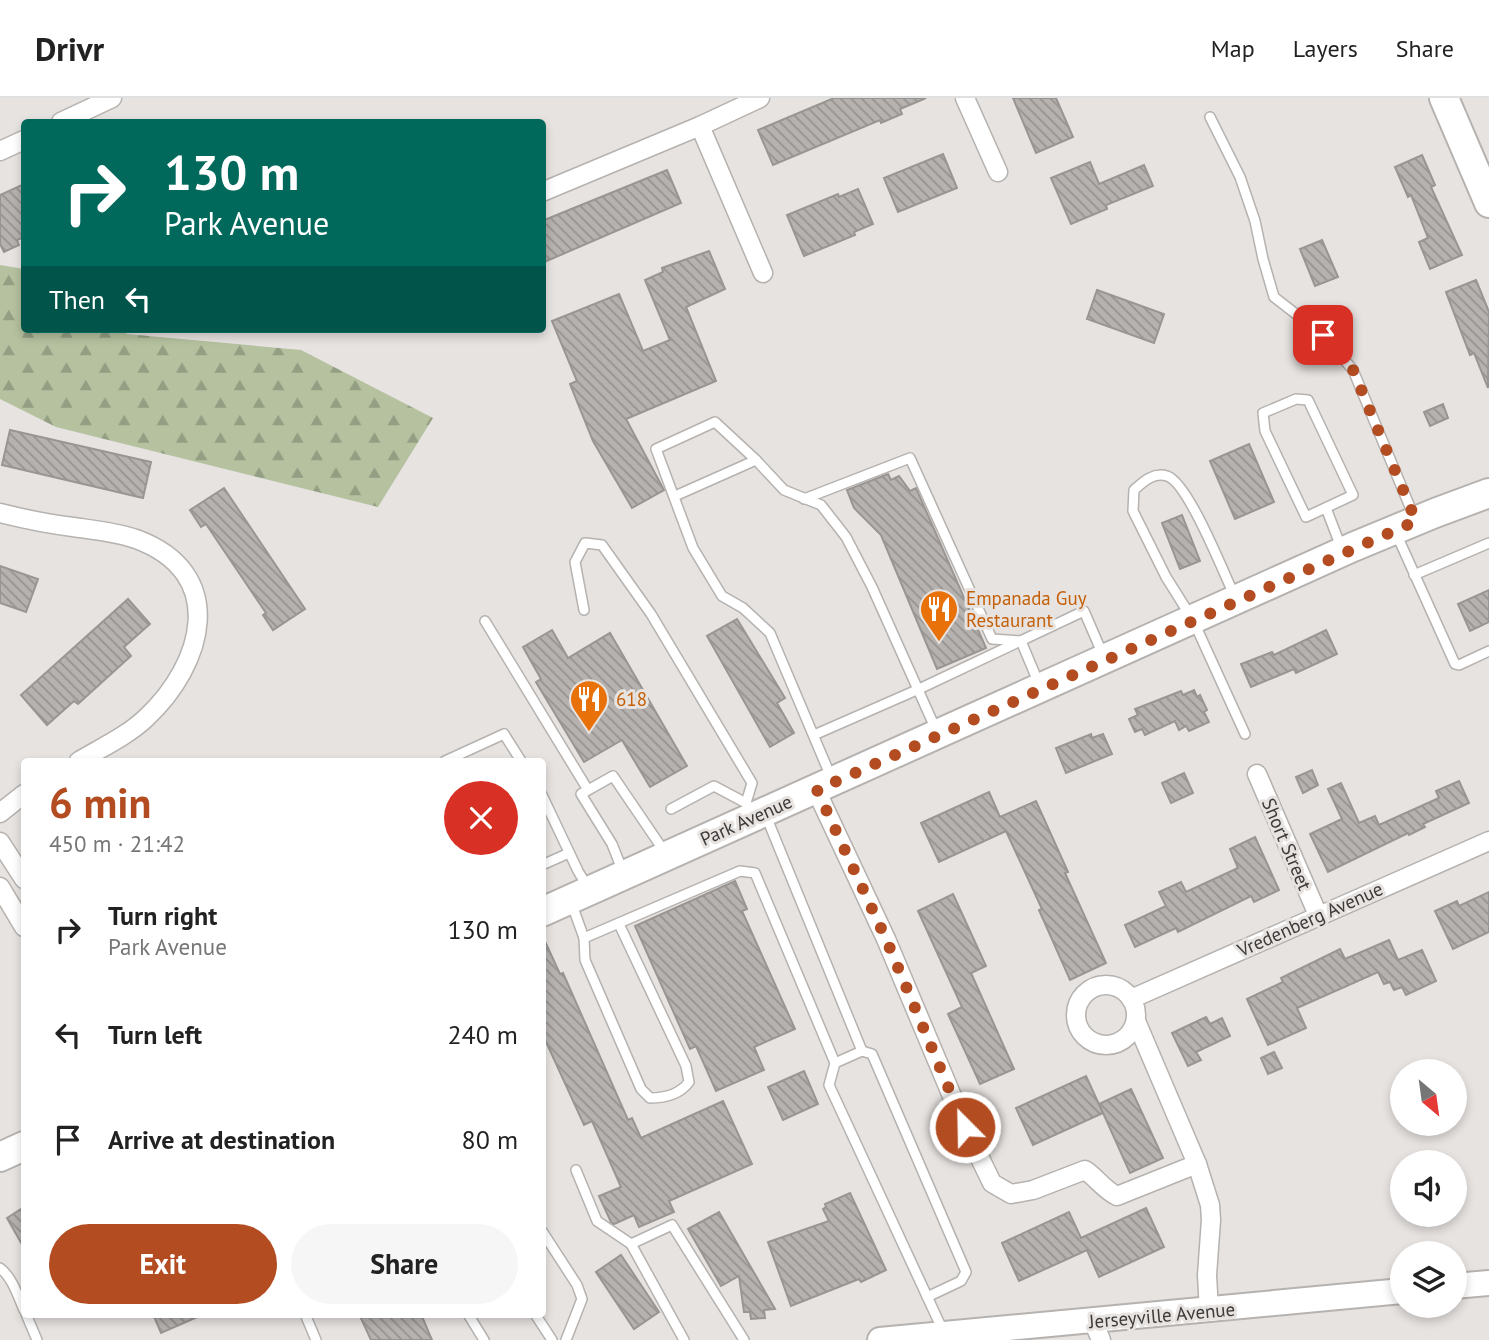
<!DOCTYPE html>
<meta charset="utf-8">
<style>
body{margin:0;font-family:"PT Sans",sans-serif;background:#f6f6f6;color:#222;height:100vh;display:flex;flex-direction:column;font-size:26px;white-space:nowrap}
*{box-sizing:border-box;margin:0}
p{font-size:23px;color:#767676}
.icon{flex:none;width:38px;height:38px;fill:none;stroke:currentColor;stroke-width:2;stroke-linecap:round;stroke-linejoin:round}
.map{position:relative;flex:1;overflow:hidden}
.details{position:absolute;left:21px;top:660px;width:525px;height:560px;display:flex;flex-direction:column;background:#fff;border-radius:7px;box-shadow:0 4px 10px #0003}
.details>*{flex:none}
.hud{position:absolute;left:21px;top:21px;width:525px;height:214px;border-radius:7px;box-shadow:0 4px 10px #0003;background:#00695c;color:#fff;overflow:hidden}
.needle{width:46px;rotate:151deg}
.buttons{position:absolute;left:1390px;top:961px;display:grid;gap:14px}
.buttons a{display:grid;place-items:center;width:77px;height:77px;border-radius:50%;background:#fff;box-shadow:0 4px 10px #0003;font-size:35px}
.pin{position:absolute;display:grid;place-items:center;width:60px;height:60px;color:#fff;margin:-30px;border-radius:14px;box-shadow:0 4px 10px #0006}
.me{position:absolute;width:77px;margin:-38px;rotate:337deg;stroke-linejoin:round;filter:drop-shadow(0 0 5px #0008)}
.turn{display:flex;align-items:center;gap:24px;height:147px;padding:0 28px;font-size:32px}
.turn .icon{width:91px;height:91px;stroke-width:2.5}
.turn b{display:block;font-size:49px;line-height:60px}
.then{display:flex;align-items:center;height:66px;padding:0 28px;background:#0003;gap:14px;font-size:26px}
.round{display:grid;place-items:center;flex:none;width:74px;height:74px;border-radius:37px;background:#f6f6f6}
.summary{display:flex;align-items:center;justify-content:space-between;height:119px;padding:0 28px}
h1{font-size:42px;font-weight:700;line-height:52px;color:#b34d21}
.action{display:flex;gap:14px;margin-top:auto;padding:14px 28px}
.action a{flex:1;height:80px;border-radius:42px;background:#b34d21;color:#fff;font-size:28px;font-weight:700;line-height:80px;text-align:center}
.action a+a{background:#f6f6f6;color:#222}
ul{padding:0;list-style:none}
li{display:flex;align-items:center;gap:21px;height:105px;padding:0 28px}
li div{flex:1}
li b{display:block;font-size:26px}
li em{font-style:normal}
header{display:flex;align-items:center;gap:42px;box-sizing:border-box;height:98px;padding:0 35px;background:#fff;border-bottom:2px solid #e0e0e0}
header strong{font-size:33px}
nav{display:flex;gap:38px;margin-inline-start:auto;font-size:24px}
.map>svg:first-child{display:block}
</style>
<header>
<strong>Drivr</strong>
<nav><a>Map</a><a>Layers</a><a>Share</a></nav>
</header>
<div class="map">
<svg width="1489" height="1242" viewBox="0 0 1489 1242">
<defs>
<pattern id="forest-firs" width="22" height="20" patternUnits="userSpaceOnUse" patternTransform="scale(1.75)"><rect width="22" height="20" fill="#b5c19f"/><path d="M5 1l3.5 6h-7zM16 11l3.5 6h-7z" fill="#949e83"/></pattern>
<pattern id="building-back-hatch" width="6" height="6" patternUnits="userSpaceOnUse" patternTransform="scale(1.75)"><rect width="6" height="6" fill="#b6b2b0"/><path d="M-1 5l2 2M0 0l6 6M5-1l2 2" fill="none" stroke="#959290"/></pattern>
</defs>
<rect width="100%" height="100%" fill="#e7e3e1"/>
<path fill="url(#forest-firs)" d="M0,167L24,171V231H121L127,236L301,252L433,320L378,409L56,329L0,301Z"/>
<g fill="url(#building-back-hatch)" stroke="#989592" stroke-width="2">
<path d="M834,0H926L900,11L902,16L881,25L880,22L773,67L758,32Z"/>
<path d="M1013,0H1056L1073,39L1036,55Z"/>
<path d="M943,56L957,90L898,114L884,80Z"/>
<path d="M1422,57L1435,87L1431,89L1462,157L1430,171L1419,144L1428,140L1411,97L1408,99L1395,69Z"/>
<path d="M1090,64L1099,86L1144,67L1153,88L1106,107L1107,111L1071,126L1051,80Z"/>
<path d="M667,72L681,105L542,165V123Z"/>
<path d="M24,86V139L17,142L19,147L4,154L0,146V97Z"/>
<path d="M858,91L873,126L854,134L855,137L804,158L787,117L838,96L839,99Z"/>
<path d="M1322,142L1338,179L1315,188L1300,151Z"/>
<path d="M709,153L725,191L686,209L716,283L626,321L664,392L632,410L593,343L570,286L577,283L552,223L619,196L643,253L670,242L645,182L663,174L662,170Z"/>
<path d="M1476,182L1489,214L1488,290L1474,255L1470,257L1446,194Z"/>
<path d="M1097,192L1164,216L1154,245L1087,221Z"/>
<path d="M1443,306L1448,320L1430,328L1424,314Z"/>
<path d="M10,332L151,364L143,400L2,367Z"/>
<path d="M1249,346L1274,404L1235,421L1210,363Z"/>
<path d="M888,376L891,382L899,378L910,393L916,390L986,550L937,571L881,437L854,410L847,392Z"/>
<path d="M224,390L305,511L273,532L263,517L266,515L206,426L201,429L190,412Z"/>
<path d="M1182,417L1200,463L1180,471L1162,425Z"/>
<path d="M0,468L38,481L26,514L0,505Z"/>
<path d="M1489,492V524L1470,533L1458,506Z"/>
<path d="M128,501L150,526L124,549L131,558L78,606L74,603L47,627L21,597Z"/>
<path d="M737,521L785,600L777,605L794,635L770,649L707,538Z"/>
<path d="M552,532L568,560L610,535L687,668L650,689L622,642L584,664L536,584L541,581L523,549Z"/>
<path d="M1326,532L1337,556L1296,575L1294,571L1251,589L1241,566L1272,554L1274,557Z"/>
<path d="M1194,592L1197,599L1200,597L1207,612L1204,614L1209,624L1189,633L1186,628L1179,632L1175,623L1145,637L1142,631L1135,634L1129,621L1138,617L1135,611L1181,593L1183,597Z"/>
<path d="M1091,636L1092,640L1103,636L1112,656L1066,675L1056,650Z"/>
<path d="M1312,672L1318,687L1303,695L1296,679Z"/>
<path d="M1184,675L1193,695L1171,705L1162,685Z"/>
<path d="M1459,683L1469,705L1423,726L1425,729L1409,737L1408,735L1328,774L1310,736L1342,721L1328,691L1341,685L1359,725L1375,718L1379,727L1439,700L1436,693Z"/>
<path d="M989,694L1000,719L1036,703L1068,774L1065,775L1106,865L1070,882L1039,812L1042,811L1006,733L939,764L921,725Z"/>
<path d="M1255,739L1279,792L1254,804L1251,798L1178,834L1176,830L1135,849L1125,827L1166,808L1159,794L1181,784L1186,794L1238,770L1230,751Z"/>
<path d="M735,783L747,811L742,813L795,931L754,949L764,972L716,993L696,948L690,951L635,828Z"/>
<path d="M1489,794V834L1453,851L1435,813L1457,803L1459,808Z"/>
<path d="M953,796L986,868L971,875L1014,971L980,986L948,916L962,909L918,813Z"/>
<path d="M542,837L560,876L563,875L628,1022L632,1020L641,1040L723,1003L752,1066L669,1103L674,1114L639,1129L634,1117L614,1126L611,1124L599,1098L621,1089L592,1023L584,1027L542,935Z"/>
<path d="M1389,842L1398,862L1422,852L1436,883L1406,897L1402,889L1394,892L1390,884L1384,886L1378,874L1297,910L1306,930L1268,947L1247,901L1283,884L1281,880L1340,851L1345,861Z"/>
<path d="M1206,919L1210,926L1222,920L1230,938L1196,954L1201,962L1188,968L1172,935Z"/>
<path d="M1274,954L1282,970L1268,976L1261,960Z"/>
<path d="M804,973L818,1006L783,1022L768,989Z"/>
<path d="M1086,978L1103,1015L1033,1047L1016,1010Z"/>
<path d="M1131,991L1163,1060L1130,1075L1099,1006Z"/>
<path d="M850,1095L886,1172L861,1184L859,1181L791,1208L768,1144L829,1123L823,1111L826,1109L825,1106Z"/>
<path d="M24,1109V1150L7,1120Z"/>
<path d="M1146,1110L1164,1149L1099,1179L1087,1152L1019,1183L1002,1145L1069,1114L1081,1140Z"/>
<path d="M719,1114L775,1211L764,1212L765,1220L751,1221L750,1214H744L739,1178L721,1188L688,1131Z"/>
<path d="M621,1157L659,1214L634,1231L596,1174Z"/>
<path d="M153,1216H204L161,1235Z"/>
<path d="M359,1216H421L432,1242H371Z"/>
</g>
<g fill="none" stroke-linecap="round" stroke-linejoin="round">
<defs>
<g id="lane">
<path d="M1210,19L1240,79L1255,123L1263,161L1274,199L1323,237L1353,272L1415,421"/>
<path d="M1296,301L1308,302L1353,397L1306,419L1265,333L1263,315Z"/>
<path d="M675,398L756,362"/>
<path d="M804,401L910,360L992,541L1021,543L1039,586"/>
<path d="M1326,410L1341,449"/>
<path d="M1395,433L1455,566L1459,567L1489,553"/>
<path d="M1414,477L1489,445"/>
<path d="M1235,499C1224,476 1188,384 1167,378C1153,374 1143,384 1134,392L1133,413L1166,479L1193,522L1245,636"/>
<path d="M584,512L575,464L585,445L602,447L651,516L752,685L746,705L752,717"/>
<path d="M485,523L588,692"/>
<path d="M814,637L919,591L1084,513L1103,557"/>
<path d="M445,663L504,636L521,663"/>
<path d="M831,679L770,535L743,510L722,498L693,450L656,351L715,324L756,362L784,392L821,407L846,439L872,489L937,634"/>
<path d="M542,697L578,773L587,788"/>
<path d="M671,711L714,688L746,705"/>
<path d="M766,718L862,953"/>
<path d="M542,767L569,755"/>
<path d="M623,774L612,746L581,696L613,678L664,753"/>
<path d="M571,804L584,840L585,862L641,991L650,1000C665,1000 680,996 689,984L686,968L619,826"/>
<path d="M584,840L740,773L755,775L835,965"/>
<path d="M576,1072L597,1123L631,1146"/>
<path d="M542,1133L577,1187L582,1201L566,1242"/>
<path d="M0,1170C12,1179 18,1198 24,1212"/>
<path d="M927,1199L961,1183L966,1174L872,956L862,953L835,965L829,987L944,1235"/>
<path d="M26,1216L37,1242"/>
<path d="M305,1216L316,1242"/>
<path d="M468,1216L484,1242"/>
<path d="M535,1216L552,1242"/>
<path d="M684,1242L631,1146L672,1127L744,1242"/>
</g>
<g id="street">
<path d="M965,0L998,74"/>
<path d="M61,24L112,0"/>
<path d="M700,28L763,175"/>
<path d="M0,53L24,42"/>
<path d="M542,94L700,28L760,0"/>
<path d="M0,415C24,421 48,426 73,429C94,432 116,434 136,441C229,475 204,566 146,620C127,638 101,650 79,663"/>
<path d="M1257,676L1318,817"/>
<path d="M816,692L886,841L965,1029L992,1085L1011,1096L1033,1092L1085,1072C1097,1080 1104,1092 1117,1098L1197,1066"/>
<path d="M0,715L24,696"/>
<path d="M0,744L24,781"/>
<path d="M0,789L24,829"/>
<circle cx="1106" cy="917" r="30"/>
<path d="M1131,901L1489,743"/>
<path d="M1136,923L1197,1066L1210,1107L1211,1122L1207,1177L1209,1213"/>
<path d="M1093,1223L1101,1242"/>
</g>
<g id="secondary">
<path d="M1454,1188L1489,1185"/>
<path d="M880,1242L1402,1193"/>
</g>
<g id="primary">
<path d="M1444,0L1489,105"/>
<path d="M542,814L1353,449L1435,415L1489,395"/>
<path d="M0,1059L24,1048"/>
</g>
</defs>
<use href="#lane" stroke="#b5b2af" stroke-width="12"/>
<use href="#street" stroke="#b5b2af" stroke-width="21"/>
<use href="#secondary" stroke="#b5b2af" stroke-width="28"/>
<use href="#primary" stroke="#b5b2af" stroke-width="32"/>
<use href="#lane" stroke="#fff" stroke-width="9"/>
<use href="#street" stroke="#fff" stroke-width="18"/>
<use href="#secondary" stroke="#fff" stroke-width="24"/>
<use href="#primary" stroke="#fff" stroke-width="28"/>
</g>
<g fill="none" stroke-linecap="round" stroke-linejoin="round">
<path stroke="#b34d21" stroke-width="12" stroke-dasharray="0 21.6" d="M965,1029L886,841L817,692L1416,423L1353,272L1323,237"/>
</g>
<defs>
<symbol id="restaurant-pin" viewBox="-11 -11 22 30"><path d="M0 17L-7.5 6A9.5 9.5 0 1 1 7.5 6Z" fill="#e8710a" stroke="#e7e3e1"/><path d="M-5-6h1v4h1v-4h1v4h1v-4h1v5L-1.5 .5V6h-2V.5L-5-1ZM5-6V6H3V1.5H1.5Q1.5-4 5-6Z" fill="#fff"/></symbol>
</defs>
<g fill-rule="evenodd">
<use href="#restaurant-pin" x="917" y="489" width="44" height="60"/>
<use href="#restaurant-pin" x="567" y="579" width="44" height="60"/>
</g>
<g text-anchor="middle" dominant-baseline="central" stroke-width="6" stroke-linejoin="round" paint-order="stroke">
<g font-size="19" fill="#c56008" stroke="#e7e3e1" text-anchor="start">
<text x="966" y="500">Empanada Guy<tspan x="966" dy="22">Restaurant</tspan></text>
<text x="616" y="601">618</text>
</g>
<g font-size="19" fill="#3c3b3a" stroke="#e7e3e1">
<text transform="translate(746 722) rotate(-24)">Park Avenue</text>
<text transform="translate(1287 746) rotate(67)">Short Street</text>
<text transform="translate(1310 821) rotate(-24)">Vredenberg Avenue</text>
<text transform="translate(1162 1217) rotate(-5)">Jerseyville Avenue</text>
</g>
</g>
</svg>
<div class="buttons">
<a><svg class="needle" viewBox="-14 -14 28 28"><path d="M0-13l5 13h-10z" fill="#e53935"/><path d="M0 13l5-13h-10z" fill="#767676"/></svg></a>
<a><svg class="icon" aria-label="sound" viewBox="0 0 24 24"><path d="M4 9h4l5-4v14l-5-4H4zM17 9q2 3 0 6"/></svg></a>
<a><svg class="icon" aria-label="layers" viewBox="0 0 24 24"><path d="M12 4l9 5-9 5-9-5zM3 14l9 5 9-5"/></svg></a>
</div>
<div class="pin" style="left:1323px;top:237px;background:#d93025"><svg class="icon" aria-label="arrive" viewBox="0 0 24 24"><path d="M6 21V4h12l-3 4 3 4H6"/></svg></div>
<svg class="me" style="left:965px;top:1029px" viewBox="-20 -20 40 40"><circle r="17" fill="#b34d21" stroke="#fff" stroke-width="3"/><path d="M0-11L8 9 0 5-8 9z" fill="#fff"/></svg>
<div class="hud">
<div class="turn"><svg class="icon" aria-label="right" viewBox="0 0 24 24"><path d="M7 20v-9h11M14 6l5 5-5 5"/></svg><div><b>130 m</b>Park Avenue</div></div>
<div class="then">Then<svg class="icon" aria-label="left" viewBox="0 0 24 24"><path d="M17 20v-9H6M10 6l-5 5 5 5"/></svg></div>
</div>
<section class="details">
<div class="summary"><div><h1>6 min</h1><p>450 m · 21:42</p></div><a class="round" style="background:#d93025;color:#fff"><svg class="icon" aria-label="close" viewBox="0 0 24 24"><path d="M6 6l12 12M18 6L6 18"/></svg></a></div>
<ul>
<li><svg class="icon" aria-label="right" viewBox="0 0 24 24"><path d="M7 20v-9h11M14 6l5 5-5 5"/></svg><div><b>Turn right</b><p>Park Avenue</p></div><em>130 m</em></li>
<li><svg class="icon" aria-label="left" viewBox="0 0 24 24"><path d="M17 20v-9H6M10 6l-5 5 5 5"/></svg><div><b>Turn left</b></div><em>240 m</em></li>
<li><svg class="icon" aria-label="arrive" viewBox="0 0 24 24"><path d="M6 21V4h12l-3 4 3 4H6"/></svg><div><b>Arrive at destination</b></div><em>80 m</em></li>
</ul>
<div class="action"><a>Exit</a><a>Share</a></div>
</section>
</div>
